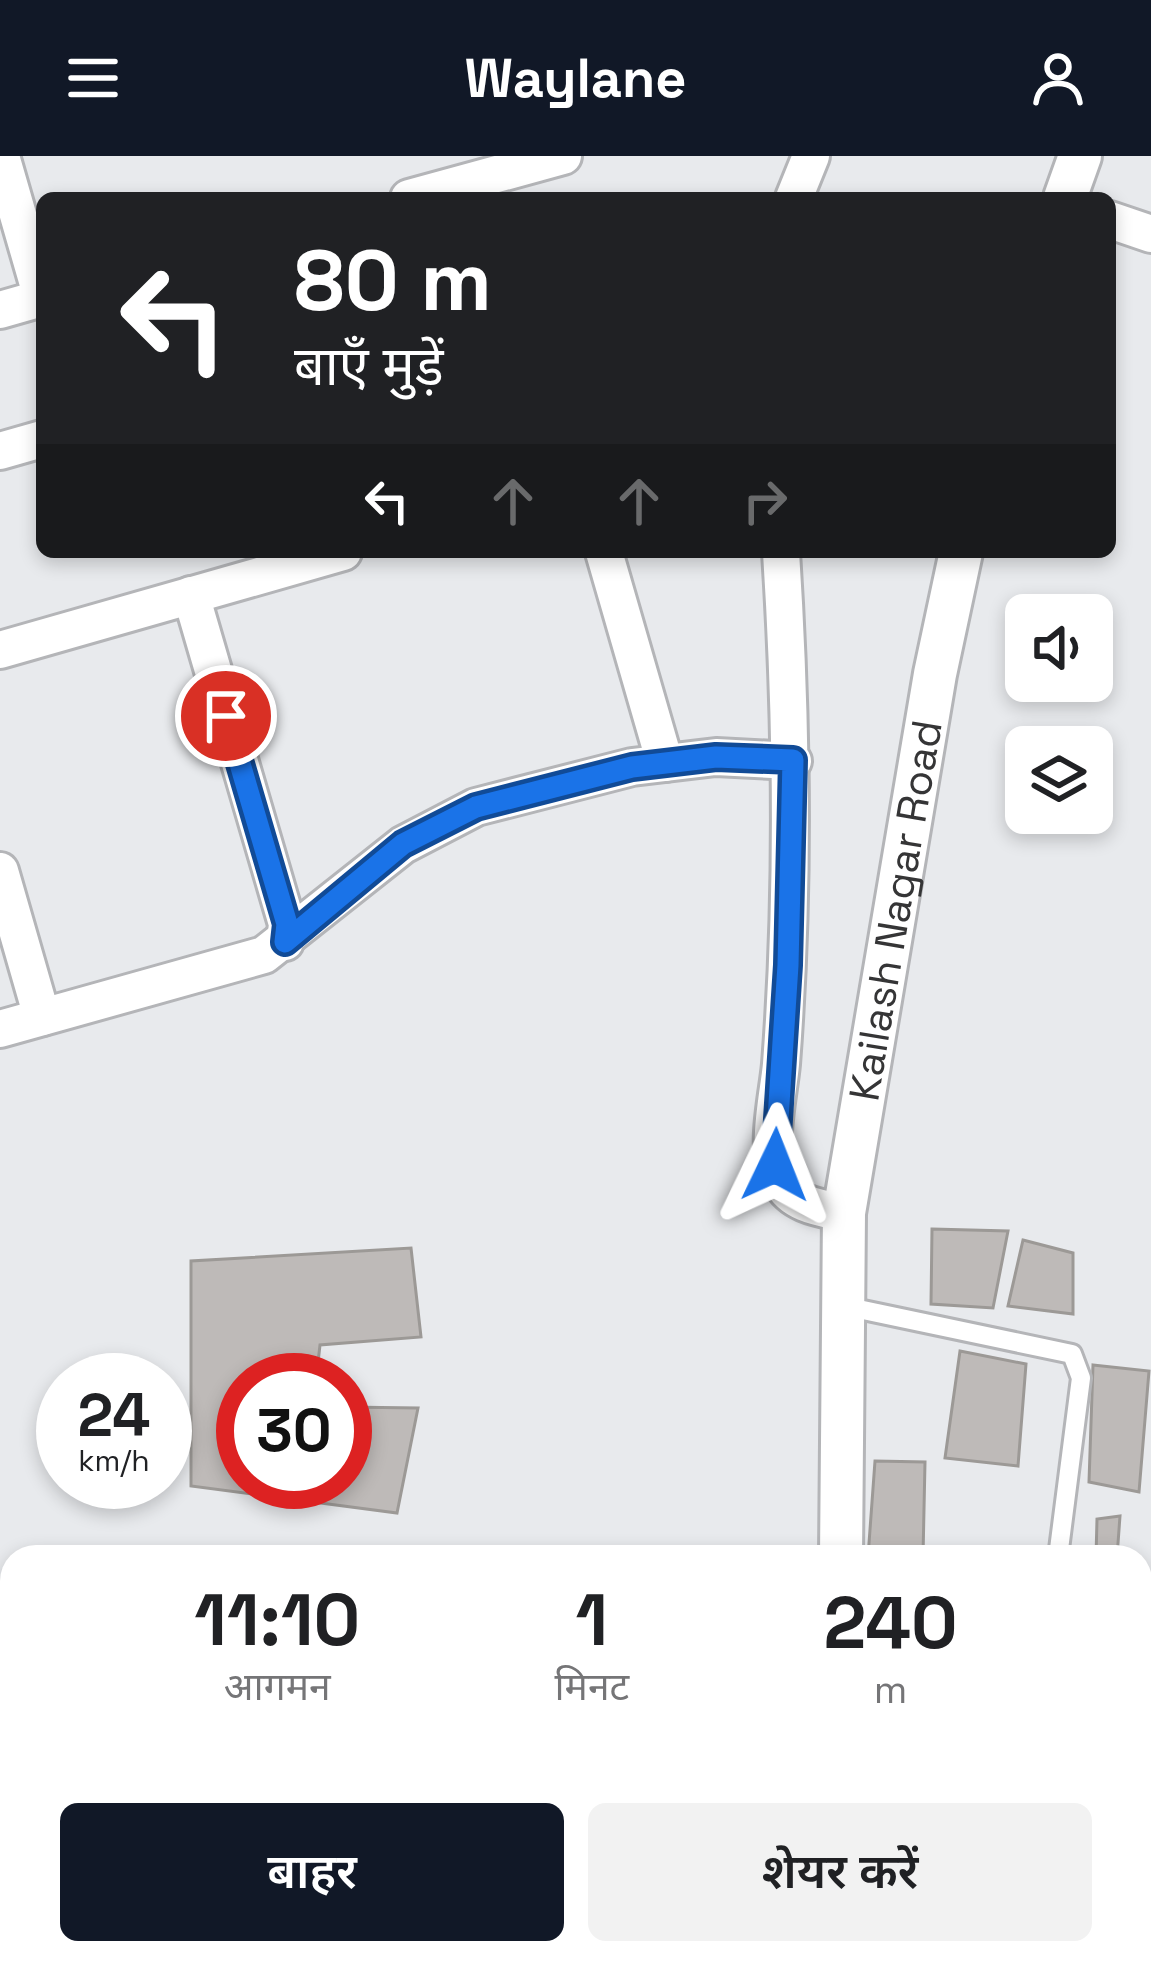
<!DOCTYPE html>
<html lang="hi">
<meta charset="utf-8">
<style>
body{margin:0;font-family:"Space Grotesk","Noto Sans Devanagari",sans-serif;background:#f2f2f2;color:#202124;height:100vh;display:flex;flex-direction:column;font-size:45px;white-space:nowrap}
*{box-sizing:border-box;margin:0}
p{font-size:39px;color:#757577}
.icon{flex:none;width:66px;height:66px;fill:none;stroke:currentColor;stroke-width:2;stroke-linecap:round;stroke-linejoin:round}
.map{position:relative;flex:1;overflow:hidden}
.details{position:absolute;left:0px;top:1389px;width:1152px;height:420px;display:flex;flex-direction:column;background:#fff;border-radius:36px 36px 0 0;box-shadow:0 6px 18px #0003}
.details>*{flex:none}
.banner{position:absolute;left:36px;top:36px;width:1080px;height:366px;border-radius:18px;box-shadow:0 6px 18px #0003;background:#202124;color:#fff;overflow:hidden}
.buttons{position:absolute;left:1005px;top:438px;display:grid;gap:24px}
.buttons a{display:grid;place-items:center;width:108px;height:108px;border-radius:18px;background:#fff;box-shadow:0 6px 18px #0003;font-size:60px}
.speed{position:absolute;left:36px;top:1197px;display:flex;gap:24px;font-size:60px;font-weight:700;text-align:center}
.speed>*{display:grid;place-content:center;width:156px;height:156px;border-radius:50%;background:#fff;box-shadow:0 6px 18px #0003;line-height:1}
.speed small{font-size:30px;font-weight:400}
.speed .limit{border:18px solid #d22;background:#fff;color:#111}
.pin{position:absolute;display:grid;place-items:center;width:102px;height:102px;color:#fff;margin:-51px;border:6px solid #fff;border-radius:50%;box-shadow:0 3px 12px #0007}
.me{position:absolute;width:132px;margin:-66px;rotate:2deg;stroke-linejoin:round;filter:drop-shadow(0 0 9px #0008)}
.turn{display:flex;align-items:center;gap:42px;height:252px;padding:0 60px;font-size:54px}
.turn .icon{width:156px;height:156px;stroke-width:2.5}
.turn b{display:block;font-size:84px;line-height:102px}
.lanes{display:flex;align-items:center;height:114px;padding:0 60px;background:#0003;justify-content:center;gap:60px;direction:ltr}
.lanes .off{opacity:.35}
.eta{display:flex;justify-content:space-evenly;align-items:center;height:204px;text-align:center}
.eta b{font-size:72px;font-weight:600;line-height:84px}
.action{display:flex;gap:24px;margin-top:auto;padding:24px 60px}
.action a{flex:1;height:138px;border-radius:18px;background:#111827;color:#fff;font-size:48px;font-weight:600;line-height:138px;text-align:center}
.action a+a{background:#f2f2f2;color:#202124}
header{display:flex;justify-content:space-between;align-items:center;height:156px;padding:0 60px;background:#111827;color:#fff;font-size:54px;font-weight:600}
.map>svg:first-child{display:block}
</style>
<header><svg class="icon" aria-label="menu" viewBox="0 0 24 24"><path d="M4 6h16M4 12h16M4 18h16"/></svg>Waylane<svg class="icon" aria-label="person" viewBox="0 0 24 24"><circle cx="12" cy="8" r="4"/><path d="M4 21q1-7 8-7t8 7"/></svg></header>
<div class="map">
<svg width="1151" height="1809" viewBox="0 0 1151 1809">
<rect width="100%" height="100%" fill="#e8eaed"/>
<g fill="#bebab8" stroke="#9c9996" stroke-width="3">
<path d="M932,1073L1008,1075L993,1152L931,1148Z"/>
<path d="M1023,1084L1073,1097V1158L1008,1150Z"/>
<path d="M411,1092L421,1181L320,1189L316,1224H243V1326H345V1251L418,1252L397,1357L191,1330V1105Z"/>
<path d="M960,1195L1026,1208L1018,1310L945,1302Z"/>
<path d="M1093,1209L1149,1215L1139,1336L1089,1326Z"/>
<path d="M875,1305L925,1306L923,1401H868Z"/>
<path d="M1120,1360L1117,1401H1096L1097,1363Z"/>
<path d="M186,1797H314L311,1809H182Z"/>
<path d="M508,1797H586V1809H506Z"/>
<path d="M792,1797H870L869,1809H793Z"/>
<path d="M885,1797H958L955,1809H885Z"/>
</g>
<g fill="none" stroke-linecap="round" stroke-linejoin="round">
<defs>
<g id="service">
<path d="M844,1150L1072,1198L1081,1222L1058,1401"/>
<path d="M162,1809V1797"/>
</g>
<g id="minor">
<path d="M1,0L42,142"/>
<path d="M409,42L563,0"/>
<path d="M794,42L811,0"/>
<path d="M1110,64L1151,78"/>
<path d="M0,154L42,142"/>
<path d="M0,295L42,283"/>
<path d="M604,396L665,607"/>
<path d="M781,396C792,567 794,737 781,908C778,942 764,994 781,1026C793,1049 821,1052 844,1057"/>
<path d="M191,439L287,768L285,786"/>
<path d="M0,494L343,396"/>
<path d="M0,715L42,861"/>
<path d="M0,873L264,799L403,689L476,651L632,611L716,601L793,605"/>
</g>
<g id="tertiary">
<path d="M1065,42L1080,0"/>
<path id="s1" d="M841,1401L844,1057L935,518L961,396"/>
<path d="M780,1809L782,1797"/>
</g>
</defs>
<use href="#service" stroke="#b4b5b8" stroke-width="24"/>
<use href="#minor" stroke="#b4b5b8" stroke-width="42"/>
<use href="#tertiary" stroke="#b4b5b8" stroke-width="48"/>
<use href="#service" stroke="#fff" stroke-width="18"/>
<use href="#minor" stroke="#fff" stroke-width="36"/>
<use href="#tertiary" stroke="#fff" stroke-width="42"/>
</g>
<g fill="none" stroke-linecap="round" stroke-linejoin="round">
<defs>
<path id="route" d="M226,560L287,768L285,786L403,688L476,651L632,611L716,601L793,604L788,809L775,1009"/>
</defs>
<use href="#route" stroke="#114b97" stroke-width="30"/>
<use href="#route" stroke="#1a73e8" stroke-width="21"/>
</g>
<g text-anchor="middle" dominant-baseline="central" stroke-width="9" stroke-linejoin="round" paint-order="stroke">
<g font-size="42" fill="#353536" stroke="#e8eaed">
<text stroke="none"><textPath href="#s1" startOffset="651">Kailash Nagar Road</textPath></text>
</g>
</g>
</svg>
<div class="buttons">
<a><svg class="icon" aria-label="sound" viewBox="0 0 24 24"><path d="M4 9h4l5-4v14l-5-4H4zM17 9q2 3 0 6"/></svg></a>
<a><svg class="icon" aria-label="layers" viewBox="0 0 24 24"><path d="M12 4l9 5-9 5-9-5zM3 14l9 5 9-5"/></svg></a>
</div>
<div class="speed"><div>24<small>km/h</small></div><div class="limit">30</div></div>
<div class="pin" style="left:226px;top:560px;background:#d93025"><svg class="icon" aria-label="arrive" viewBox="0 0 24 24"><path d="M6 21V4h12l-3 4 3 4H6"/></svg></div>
<svg class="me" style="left:775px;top:1009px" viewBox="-20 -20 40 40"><path d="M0-17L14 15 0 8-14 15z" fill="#1a73e8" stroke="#fff" stroke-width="4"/></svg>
<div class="banner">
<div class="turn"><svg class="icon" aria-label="left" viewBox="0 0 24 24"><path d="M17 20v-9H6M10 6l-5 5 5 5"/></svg><div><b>80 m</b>बाएँ मुड़ें</div></div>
<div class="lanes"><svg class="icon" aria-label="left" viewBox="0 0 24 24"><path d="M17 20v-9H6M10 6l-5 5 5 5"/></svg><svg class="icon off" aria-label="ahead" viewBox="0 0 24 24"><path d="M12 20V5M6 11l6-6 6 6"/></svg><svg class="icon off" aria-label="ahead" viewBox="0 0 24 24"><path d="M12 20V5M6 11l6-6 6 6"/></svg><svg class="icon off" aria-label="right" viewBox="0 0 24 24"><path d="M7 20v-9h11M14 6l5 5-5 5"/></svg></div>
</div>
<section class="details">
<div class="eta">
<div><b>11:10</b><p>आगमन</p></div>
<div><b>1</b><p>मिनट</p></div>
<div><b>240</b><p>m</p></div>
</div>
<div class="action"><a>बाहर</a><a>शेयर करें</a></div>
</section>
</div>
